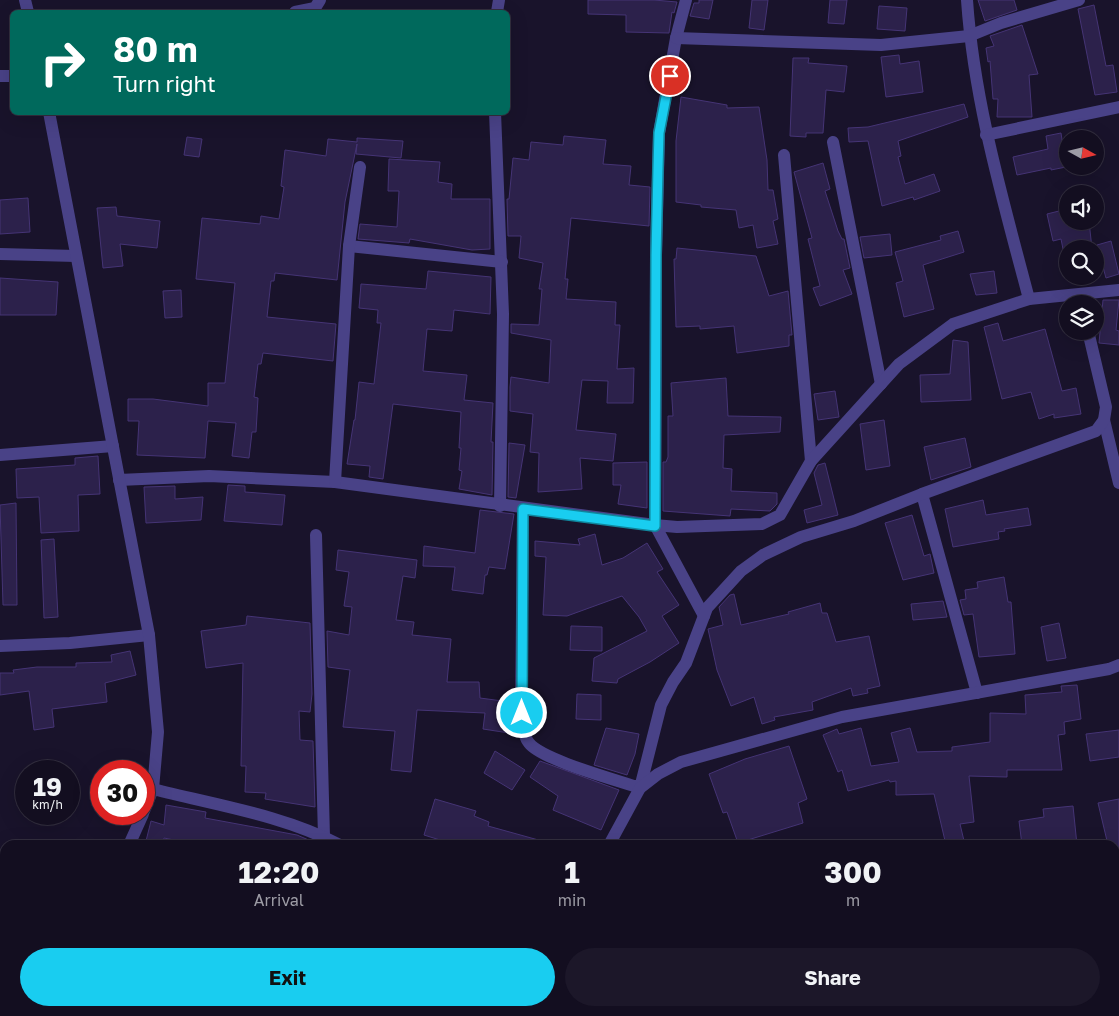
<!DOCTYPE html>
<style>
body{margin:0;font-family:"Golos Text",sans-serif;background:#1c1729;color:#f1f3f6;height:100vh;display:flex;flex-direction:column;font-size:19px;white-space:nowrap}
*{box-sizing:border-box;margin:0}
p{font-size:16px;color:#9d9ca5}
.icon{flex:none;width:28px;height:28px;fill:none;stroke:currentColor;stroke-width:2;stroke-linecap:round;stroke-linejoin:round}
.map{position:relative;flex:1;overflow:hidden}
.drawer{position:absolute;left:0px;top:840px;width:1120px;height:176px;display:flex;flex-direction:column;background:#130e20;border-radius:15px 15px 0 0;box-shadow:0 5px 20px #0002,0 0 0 1px #322e3e}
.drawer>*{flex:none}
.hud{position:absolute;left:10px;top:10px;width:500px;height:105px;border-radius:8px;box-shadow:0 5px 20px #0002,0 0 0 1px #322e3e;background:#00695c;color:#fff;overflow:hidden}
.needle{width:32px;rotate:98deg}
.buttons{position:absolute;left:1059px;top:130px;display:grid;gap:10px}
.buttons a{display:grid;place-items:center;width:45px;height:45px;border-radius:50%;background:#130e20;box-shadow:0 5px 20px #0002,0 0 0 1px #322e3e;font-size:25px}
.speed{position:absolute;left:15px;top:760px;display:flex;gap:10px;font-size:25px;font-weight:700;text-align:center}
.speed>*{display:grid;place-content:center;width:65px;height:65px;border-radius:50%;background:#130e20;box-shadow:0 5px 20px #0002,0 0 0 1px #322e3e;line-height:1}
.speed small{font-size:12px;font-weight:400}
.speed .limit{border:8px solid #d22;background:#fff;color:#111}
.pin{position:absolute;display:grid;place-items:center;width:42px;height:42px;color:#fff;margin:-21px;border:2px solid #fff;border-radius:50%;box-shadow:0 1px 5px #0007}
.me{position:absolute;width:55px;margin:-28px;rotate:0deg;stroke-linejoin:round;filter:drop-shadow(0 0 4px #0008)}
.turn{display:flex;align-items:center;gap:18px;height:105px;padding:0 20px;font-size:22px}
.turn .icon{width:65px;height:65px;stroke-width:2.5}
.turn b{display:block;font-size:35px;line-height:42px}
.eta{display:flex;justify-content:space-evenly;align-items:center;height:85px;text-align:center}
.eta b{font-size:30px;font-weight:700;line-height:35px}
.primary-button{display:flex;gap:10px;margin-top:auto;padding:10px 20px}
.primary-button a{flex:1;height:58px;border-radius:30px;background:#19cdf0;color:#111;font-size:20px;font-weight:700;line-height:58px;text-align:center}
.primary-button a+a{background:#1c1729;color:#f1f3f6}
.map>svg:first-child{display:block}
</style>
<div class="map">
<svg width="1119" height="1016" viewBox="0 0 1119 1016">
<rect width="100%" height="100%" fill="#19132b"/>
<g fill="#2c214b" stroke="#453475">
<path d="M588,0H654L677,2L674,13L672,12L669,33L626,32V15L588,14Z"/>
<path d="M699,0H713L709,19L690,16L694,3H699Z"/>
<path d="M752,0H768L764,30L749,28Z"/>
<path d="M830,0H847L844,24L828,23Z"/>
<path d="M978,0H1014L1017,10L985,21Z"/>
<path d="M1094,5L1106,66L1113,65L1117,92L1095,95L1078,9Z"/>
<path d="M879,6L907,8L905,31L877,29Z"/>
<path d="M1022,25L1038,74L1029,75L1032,117H997L998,99H993L990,61L988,62L986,48L994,46L990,36Z"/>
<path d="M899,55L900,64L919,61L923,92L886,97L881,57Z"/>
<path d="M793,58H809L808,63L847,66L844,92L826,90L823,133H806V137L790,136Z"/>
<path d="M681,97L727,105V108L759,107L767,160L768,190H773L778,219L773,221L778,244L757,248L753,225L739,228L736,210L701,207V205L676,202V141Z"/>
<path d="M964,104L968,117L898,141L901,156L898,157L905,184L934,174L940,191L914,200L913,197L882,206L868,141L849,142L848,128L868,127Z"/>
<path d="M1061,133L1066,167L1051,170V168L1017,175L1013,157L1048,149L1046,136Z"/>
<path d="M564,136L606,140L603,164L631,166L629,185L650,187L649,226L571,218L565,279H568L566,299L616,302L615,325H620L617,369L634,368L633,403H607L608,381L582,380L576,430L616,434L613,461L580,458L582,489L538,492L539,453L530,452L533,414L510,411V387L511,377L549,383L551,340L511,333V324L539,325L542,289H539L543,263L519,258L521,236H508L507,199H509L513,158L529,160L531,142L563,145Z"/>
<path d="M187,137L202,139L199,157L184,155Z"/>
<path d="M357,138L403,141L401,158L356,154L357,144L345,202L337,280L275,273L274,281H271L267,317L336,324L333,361L263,353L261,364H258L254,397L258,398L256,432H252L249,458L232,456L236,423L208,421L205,458L137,455L139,421H128V399H153L208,406V383H225L235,283L196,279L202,218L260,224L261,216L279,219L284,187L281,186L285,150L326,156L328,139L357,142Z"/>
<path d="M389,159L440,162L438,182L452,184L451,199H490V249L472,250L410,239L409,243L358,239L360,224L397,227L399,191H388Z"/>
<path d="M823,163L830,189L825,191L838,231L842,239H844L850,268L843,270L852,294L820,306L813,288L820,286L808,239L812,238L794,172Z"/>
<path d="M28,198L30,232L0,234V200Z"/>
<path d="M116,207L117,216L160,221L157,248L120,244L123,266L103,268L97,208Z"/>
<path d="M1067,209L1068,221H1089L1092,249H1063L1061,239L1053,241L1047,214Z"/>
<path d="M958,231L964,252L923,265L934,309L904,317L896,283L903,281L895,252L941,240L940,236Z"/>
<path d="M890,234L892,255L864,258L860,237Z"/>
<path d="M1111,241L1119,274L1106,278L1097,245Z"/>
<path d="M677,248L756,256L769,296L788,291L792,335H789V346L737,353L734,326L700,329V326L676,327L674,259H676Z"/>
<path d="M428,271L491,277L490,314L454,310L452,331L427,329L423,371L467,375L464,400L493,403L491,442H493L492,495L459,489L462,471L459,470L461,448H459L461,412L393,404L383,479L369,477L370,466L347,464L354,420H355L359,382L374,384L381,323H377L378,310L359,308L361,284L426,289Z"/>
<path d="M994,271L997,293L976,295L970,274Z"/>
<path d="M0,278L58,282L56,315H0Z"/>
<path d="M181,290L182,317L165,318L163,291Z"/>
<path d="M1103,300H1119L1116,330L1119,331V345L1099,343Z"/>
<path d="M998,323L1003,341L1045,329L1062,391L1076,388L1081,414L1054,418V414L1039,419L1031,392L1002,399L984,327Z"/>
<path d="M953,340L968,342L971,400L921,402L920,375L950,374Z"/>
<path d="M726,378L728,416L781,417L780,432L724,435L723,468L732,469L731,491L777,493V504L770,511L731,509L730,516L663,511V462H666L668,457V416H673L671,383Z"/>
<path d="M835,391L839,417L818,420L814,394Z"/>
<path d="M884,420L890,466L866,470L860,424Z"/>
<path d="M965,438L971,467L931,480L924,447Z"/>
<path d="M509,443L525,445L516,498L508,497Z"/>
<path d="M98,456L100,494L78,495L79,531L41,533L39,497L17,498L16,469L75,465V458Z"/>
<path d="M647,462V508L618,504L621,485H613V463Z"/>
<path d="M825,463L838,515L807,523L804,510L822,505L814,473L818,465Z"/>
<path d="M228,485L245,486V492L285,495L282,525L224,521Z"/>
<path d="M175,486V499L203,497L201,520L146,523L144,487Z"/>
<path d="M983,500L986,515L1028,508L1031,525L1004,529L1005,531L998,532L999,539L953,547L945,509Z"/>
<path d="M16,503L17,605H3L0,505Z"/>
<path d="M480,510L514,514L505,569L489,567L487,575H485L483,594L452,590L455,567L423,566L424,546L475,553Z"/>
<path d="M912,515L924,556L930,554L934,573L903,580L885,523Z"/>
<path d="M595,534L602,565L623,558L647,543L663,569L657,572L679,605L662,616L679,643L650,662L618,679L617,683L592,681L594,658L647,631L639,617L622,596L567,616L543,615L546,557L535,556V541L580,545L578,539Z"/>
<path d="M54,539L58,617L44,618L41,540Z"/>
<path d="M338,550L417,560L415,578L403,576L396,620L414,622L412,635L451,639L447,682H479L480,698L510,702L508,719H511L509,733L483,729L485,713L417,710L411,772L391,770L395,731L343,727L350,670L328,667L327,631L349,635L352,607L344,606L349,572L336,570Z"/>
<path d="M1004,577L1008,602H1011L1015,654L979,657L973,614L964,615L960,600L966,599L965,590L978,588L977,582Z"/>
<path d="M734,594L741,625L789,614L788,612L820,603L822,613H827L836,642L869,636L880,686L867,689L868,693L853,696L851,688L812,702L813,710L774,717L775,720L762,724L754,697L731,706L717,670L708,629L723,625L719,607L730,595Z"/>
<path d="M943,601L947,617L913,620L911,604Z"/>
<path d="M247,616L310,623L312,694L310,712L299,711L300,740L313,741L315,807L265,799L266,793L245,792L246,766H241L243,663L206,668L201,631L246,625Z"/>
<path d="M1059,623L1066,658L1047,661L1041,627Z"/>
<path d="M571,626L602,627V651L570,650Z"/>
<path d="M130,651L136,675L105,683L107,702L52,709L54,727L34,730L29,691L0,695V673H14L13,670L37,667H76V663L112,662L111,655Z"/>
<path d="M1077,685L1081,719L1064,722L1065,734L1058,735L1062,770H1007V777L969,776L974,822L960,824L965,845H946L934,794L896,795V781L890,782L889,780L848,791L842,770L838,772L823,735L837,729L839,734L861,728L871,766L899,762L891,733L910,728L917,752L952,751V747L990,742V713L1026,714L1025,695L1062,692L1061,686Z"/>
<path d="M577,694L601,695V720L576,719Z"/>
<path d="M606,728L639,734L635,754L627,775L594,765Z"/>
<path d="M1119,730V757L1090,761L1086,734Z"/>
<path d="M789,746L807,799L798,803L803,823L738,843L727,812L723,813L709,774L745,759Z"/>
<path d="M495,751L525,770L512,790L484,773Z"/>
<path d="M540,761L619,790L601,830L553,810L558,796L530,777Z"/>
<path d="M435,799L476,811L474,816L489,822L488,826L542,841V845H456L424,835Z"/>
<path d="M1119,799V857H1115V845H1108L1098,803Z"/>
<path d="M166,805L206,812L205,818L297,835L311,841V845H199L164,838L162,845H145L151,821L164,825Z"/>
<path d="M1073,806L1077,845H1047L1046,843L1022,845L1019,821L1044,817L1043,809Z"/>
</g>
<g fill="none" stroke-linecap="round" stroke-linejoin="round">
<g stroke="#494287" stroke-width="12">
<path d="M686,0L676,38L659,133L656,255L655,525L704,616"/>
<path d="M967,0C974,102 1003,200 1029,299"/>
<path d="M295,12L315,8L320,0"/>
<path d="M497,12L499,0"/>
<path d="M676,38L881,45L969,36L1001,23L1079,0"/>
<path d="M0,76H12"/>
<path d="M495,112L503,314L500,506"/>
<path d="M986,135L1119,107"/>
<path d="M833,142L881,384"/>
<path d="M784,155L811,461"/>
<path d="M349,246L502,262"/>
<path d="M0,254L76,256"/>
<path d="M1104,420L1119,483"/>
<path d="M0,455L113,446"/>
<path d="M119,480L209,476L335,482L655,525L677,527L762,524L780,515L811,461L899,364L953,324L1029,299L1119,290"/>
<path d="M335,482L349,246L360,167"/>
<path d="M922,494L977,693"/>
<path d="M523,509L521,713C523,723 523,736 529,743C542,760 617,780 640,788L661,705L673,682L686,663L707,608L741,571L763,555L801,537L854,521L922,494L1096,431L1104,420L1106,407L1088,331"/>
<path d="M316,535L324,837"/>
<path d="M0,646L70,643L149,635"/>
<path d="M153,789C215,805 283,815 340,845"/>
<path d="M609,845L640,788L658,774L681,762L842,717L1109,669L1119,665"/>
<path d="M1115,865H1119"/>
<path d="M0,866H5"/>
<path d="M415,1011L428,1016"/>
<path d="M554,1011L563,1016"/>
<path d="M494,1016L497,1011"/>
<path d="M796,1016L798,1011"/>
<path d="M1007,1016V1011"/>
</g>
<g stroke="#494287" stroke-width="12">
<path d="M25,0L28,12"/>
<path d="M49,112L149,635L158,732L153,789L144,811"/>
<path d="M129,845L143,814"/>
<path d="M58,1016L60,1011"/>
</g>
</g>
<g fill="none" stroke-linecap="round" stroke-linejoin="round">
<defs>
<path id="route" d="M522,713L523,509L655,526L656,255L658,168L659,133L670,76"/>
</defs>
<use href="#route" stroke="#10859c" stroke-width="12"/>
<use href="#route" stroke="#19cdf0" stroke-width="9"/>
</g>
</svg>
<div class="buttons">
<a><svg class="needle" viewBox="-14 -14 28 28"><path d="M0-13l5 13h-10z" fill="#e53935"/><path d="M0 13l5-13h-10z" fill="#9d9ca5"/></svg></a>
<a><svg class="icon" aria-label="sound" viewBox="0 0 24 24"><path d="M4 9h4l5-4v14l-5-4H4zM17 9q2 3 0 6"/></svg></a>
<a><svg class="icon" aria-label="search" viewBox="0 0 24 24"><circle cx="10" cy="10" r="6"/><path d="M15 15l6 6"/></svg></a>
<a><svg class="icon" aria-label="layers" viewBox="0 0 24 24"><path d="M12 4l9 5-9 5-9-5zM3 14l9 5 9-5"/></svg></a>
</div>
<div class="speed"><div>19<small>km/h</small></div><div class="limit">30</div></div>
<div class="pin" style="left:670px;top:76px;background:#d93025"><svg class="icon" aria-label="arrive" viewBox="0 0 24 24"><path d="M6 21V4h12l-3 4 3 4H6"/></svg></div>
<svg class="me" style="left:522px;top:713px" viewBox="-20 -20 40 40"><circle r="17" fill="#19cdf0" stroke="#fff" stroke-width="3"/><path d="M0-11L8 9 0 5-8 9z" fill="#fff"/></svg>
<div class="hud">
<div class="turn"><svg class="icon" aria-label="right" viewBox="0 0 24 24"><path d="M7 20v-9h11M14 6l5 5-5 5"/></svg><div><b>80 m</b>Turn right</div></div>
</div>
<section class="drawer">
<div class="eta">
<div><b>12:20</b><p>Arrival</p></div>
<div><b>1</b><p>min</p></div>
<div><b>300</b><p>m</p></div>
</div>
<div class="primary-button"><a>Exit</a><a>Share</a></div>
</section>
</div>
